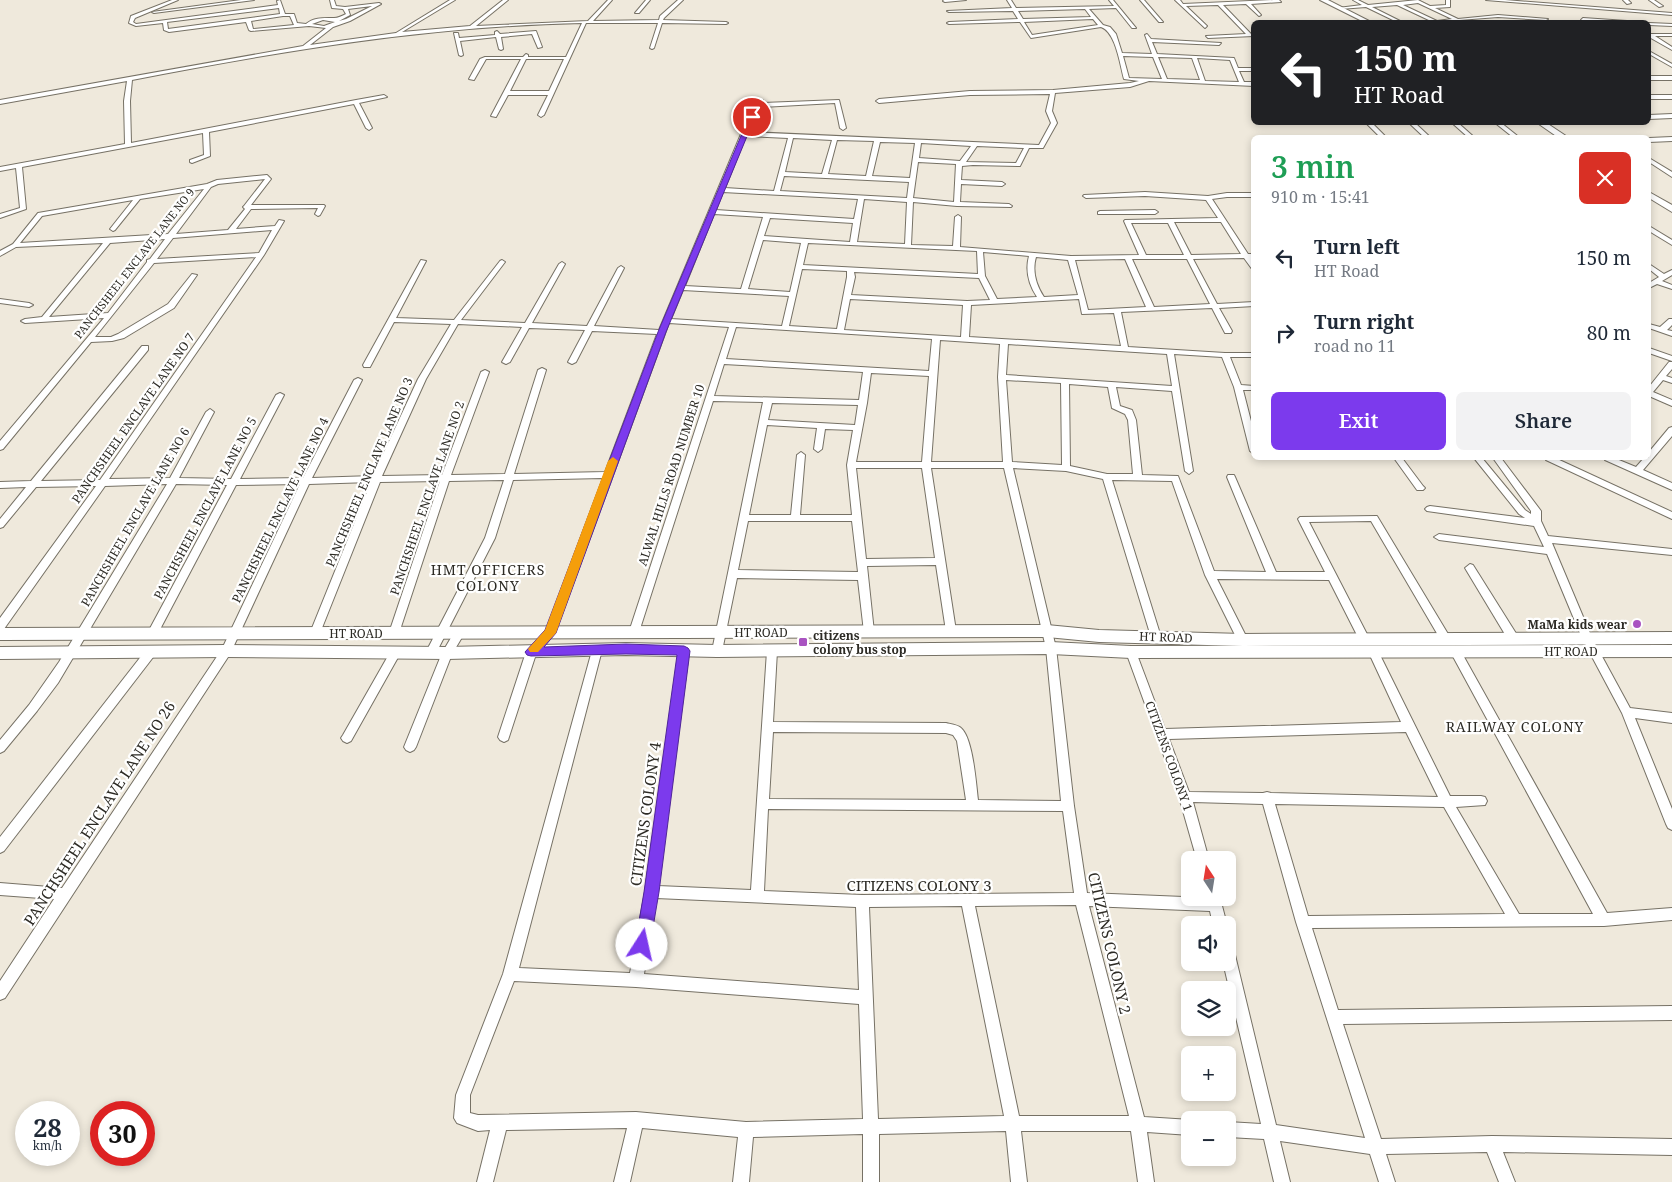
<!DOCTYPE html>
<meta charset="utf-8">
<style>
body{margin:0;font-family:"Noto Serif",serif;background:#f2f2f3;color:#1f2937;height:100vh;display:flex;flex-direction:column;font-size:19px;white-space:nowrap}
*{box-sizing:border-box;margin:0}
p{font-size:16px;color:#747a83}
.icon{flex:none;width:28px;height:28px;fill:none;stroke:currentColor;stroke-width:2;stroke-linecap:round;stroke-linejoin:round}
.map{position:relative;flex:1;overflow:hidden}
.details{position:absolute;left:1251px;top:135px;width:400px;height:325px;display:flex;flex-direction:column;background:#fff;border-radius:8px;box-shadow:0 2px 8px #0003}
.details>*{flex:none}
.guide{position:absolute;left:1251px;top:20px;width:400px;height:105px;border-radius:8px;box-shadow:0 2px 8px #0003;background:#202124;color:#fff;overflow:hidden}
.needle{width:32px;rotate:348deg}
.tools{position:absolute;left:1181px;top:851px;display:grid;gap:10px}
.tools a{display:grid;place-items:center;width:55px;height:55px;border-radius:8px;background:#fff;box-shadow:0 2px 8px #0003;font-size:25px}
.speed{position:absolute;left:15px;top:1101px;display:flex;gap:10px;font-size:25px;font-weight:700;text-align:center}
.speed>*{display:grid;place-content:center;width:65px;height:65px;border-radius:50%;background:#fff;box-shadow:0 2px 8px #0003;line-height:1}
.speed small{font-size:12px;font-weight:400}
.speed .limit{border:8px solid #d22;background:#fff;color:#111}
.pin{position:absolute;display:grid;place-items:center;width:42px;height:42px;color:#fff;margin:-21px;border:2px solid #fff;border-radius:50%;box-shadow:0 1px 5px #0007}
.me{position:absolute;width:55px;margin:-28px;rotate:10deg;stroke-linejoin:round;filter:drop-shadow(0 0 4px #0008)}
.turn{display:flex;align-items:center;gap:18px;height:105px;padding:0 20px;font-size:22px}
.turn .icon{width:65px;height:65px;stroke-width:2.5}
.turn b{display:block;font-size:35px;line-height:42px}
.round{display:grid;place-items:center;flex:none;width:52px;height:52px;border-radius:8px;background:#f2f2f3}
.overview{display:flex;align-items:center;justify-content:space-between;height:85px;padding:0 20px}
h1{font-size:30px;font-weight:600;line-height:38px;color:#1e9e55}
.cta{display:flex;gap:10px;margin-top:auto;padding:10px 20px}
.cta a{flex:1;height:58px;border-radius:8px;background:#7c3aed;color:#fff;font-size:20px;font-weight:600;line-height:58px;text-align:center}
.cta a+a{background:#f2f2f3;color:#1f2937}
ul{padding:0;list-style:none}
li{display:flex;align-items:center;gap:15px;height:75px;padding:0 20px}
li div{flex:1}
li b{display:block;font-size:19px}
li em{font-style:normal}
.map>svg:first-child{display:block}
</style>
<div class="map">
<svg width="1672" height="1182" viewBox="0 0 1672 1182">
<rect width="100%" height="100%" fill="#efe9dc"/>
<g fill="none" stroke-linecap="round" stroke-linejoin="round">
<defs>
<g id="street">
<path d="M172,0H178L135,18L133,22L136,24L278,5L277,1L280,0L285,14H294L297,23L306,24C314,17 324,18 334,18C338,18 342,16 346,14L343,9L332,8L330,0H334L336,6L345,7L379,3L381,4L350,21L333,27L310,45L396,33L450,0H455L402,32L470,26L503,0H508L476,26L588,21L608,0H612L593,21L659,20L660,16L678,0H683L664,18L663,20L726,22L728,23L726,24L662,23L654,48L652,49L650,48L658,23H586L544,115L541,117L538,115L548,95H508L496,117L491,116L521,59H486L474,80L469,79L480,59L485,57H523L526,54L528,55V57H566L582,23C430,26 281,51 132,80L130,101L131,143L356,100L384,95L387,97L359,103L372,128L369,130L366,128L354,104L209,132L210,156L192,163L190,162V160L204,155L203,133L22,167L26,209L0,218V214L20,208L16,168L0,171V167L125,144L124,101L127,81L0,104V100L303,46L326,28L309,26L251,31L249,30L246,22L169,32L164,30L163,23L136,26L129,23L131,16ZM372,6L346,19L339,21L350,15L348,9ZM279,8L280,14L168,29L167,22ZM283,16H290L294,25L253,29L251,21ZM323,20L335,22L324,26L312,24ZM526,59H564L549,91H510Z"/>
<path d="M241,0H254L154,13L152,12Z"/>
<path d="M646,0H650L639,13H635Z"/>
<path d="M944,0H966L945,2L943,1Z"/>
<path d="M1007,0H1011L1016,8L1114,6L1109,0H1113L1136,28H1132L1116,8L1089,9L1103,25L1110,27L1116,34L1122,53L1152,54L1145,35L1147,34L1151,39L1221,43L1219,45L1152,42L1157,54L1234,58L1238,68H1254V71H1239L1244,82H1254V86L1149,81L1130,87L1055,93L1052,111L1057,123L1043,148H1029L1020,166L973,165L962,166L961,180L1002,182L1005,184L1002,186L961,184L960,202L1009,204L1012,206L1011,207L957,206L913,202L911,245L953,246L955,217L958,215L961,217L960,247L1071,256L1139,255L1124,221L1125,220L1218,218L1206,200L1145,196L1086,198L1083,196L1084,195L1145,192L1208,196L1227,193H1254V197H1227L1212,199L1248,254H1254V258H1251L1254,262V270L1252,269L1244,258L1193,259L1217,304L1254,302V306L1219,308L1232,331L1231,333H1225L1212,308L1121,312L1128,347L1225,353H1254V357H1230L1241,385L1254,386V390H1243L1254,433V454L1250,451L1234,387L1222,357L1174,354L1193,471L1189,474L1185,471L1172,391L1116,387L1120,406L1132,410L1136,420L1142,475L1178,476L1214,571L1266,572L1227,477L1228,475H1234L1235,477L1276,572H1325L1298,519L1300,517L1377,516L1451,639L1450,642H1442L1371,521L1309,522L1370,640L1369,643H1361L1329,580L1217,579L1248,640L1247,643H1239L1205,575L1172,481L1112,480L1161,637L1160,640H1152L1103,479L1066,471L1013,468L1056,648L1074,806L1087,893L1208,898H1220L1227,925H1213L1210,911L1089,906L1144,1117L1191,1120H1190V1135L1147,1132L1154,1182H1138L1131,1131H1021L1027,1182H1011L1006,1131L879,1134V1182H863V1134L753,1137L749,1182H733L738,1137L642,1128L630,1182H614L627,1128L506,1130L493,1182H477L490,1130L478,1131L457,1123L454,1118L456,1095L503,974L593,647H601L602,650L519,968L630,973L645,892L679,651L680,648H688L689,651L658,886L751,890L767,651L768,648H776L777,651L773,722L946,723C950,724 958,725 961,728C973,738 976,784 978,800L1061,801L1046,648L1004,468H931L956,631L955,634H947L946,631L936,565L867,566L874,632L873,635H865L864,632L858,580L737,578L722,651L721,654H713L712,651L763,402L713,401L639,632L638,635H630L629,632L729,327L669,323L555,633L536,654L508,740L504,742L500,740L498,737L526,652L546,631L603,478L513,480L495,538L435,655H427L426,652L485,538L504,480L449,481L399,633L398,636H390L389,633L440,481L380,482L320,633L319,636H311L310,633L371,482L309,484L230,654L5,998L0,1000V981L54,899L0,895V883L62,888L222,649L300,484L236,485L156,637H148L147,634L227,485L176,484L58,683L37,711L4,751L0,753V740L29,705L59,662L167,484L105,486L4,629L0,630V618L96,486L36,487L3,527L0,528V519L26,487L0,488V482L31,481L142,346H148V350L41,481L100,480L256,257L154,263L95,337H111L118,334L168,304L192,274L197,275L174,308L124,338L112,341L91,342L3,449L0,450V441L104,318L25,323L21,321L25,319L42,317L103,243L16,247L0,256V251L13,244L38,213L207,184L217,180L267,175L271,179L251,205H324L325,206L320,215L318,216L315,214L318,208L251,209L236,229L275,226L279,220L284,221L264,255L109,479L170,478L206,412L210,409L214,412L179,478L231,479L276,395L280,393L284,395L240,479L303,478L354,380L358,378L362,380L312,478L373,476L418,379L451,324L394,322L370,367H364L363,365L421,260L426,261L396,318L454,320L500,261L502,260L505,262L461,320L525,323L559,264L562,262L565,264L532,323L587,326L618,268L621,266L624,268L594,326L659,330L741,134L759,100H763V103L839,100L846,128L843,130L840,128L835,103L761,107L748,132L1039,145L1051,123L1046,111L1050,94L970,95L879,103L876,101L879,99L970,91L1053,90L1130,83L1139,81L1124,79C1120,65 1116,32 1101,27L1031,38L1020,22L949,24L947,23L949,22L1018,19L1013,11L949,12L947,11L1012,8ZM1085,9L1091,17L1023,19L1018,11ZM1093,19L1098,25L1032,35L1024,22ZM1123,56L1153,57L1162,79L1129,78ZM1158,57L1192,58L1200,80L1167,79ZM1197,58L1230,60L1239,82L1205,81ZM746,136L788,138L774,191L725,188ZM793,138L832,140L822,174L785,172ZM837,140L874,141L866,176L828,174ZM880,142L915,143L910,178L872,176ZM921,143L971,146L960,161L919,158ZM977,146L1024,148L1016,163L966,162ZM918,162L956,164L954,202L913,198ZM784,176L909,182L907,198L780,191ZM265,179L244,206L243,207L245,209L228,230L176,234L211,187L218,184ZM204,189L168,234L20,243L42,216L133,200L110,229L113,231L115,230L140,199ZM723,192L858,199L854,219L716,210ZM864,199L907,202L905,244L857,242ZM714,214L763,217L741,289L685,286ZM770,218L853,223L850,242L764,236ZM1174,222H1221L1241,254L1191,255ZM1131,223H1168L1184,255H1146ZM272,230L259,253L157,259L173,238ZM165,239L150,259L147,260V262L108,313L49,317L110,243ZM763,240L801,243L790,292L748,289ZM808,243L977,251L978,274L803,265ZM983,252L1029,256C1025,271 1029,285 1037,297L997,299L985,276ZM1036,257L1068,260L1078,295L1044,297C1036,285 1032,271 1036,257ZM1125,259L1146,307L1088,310L1075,260ZM1132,259H1187L1210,304L1154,307ZM802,269L847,271V277L837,329L789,326ZM854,272L979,278L990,300L967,301L851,295L855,277ZM683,290L789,296L782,326L671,319ZM850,299L963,305L961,337L844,330ZM1079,299L1082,314L1114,313L1121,346L969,337L971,305ZM458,324L522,327L502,362L506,364L510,362L529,328L585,330L568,362L572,364L576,362L592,331L657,334L605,472L514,474L546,370L542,368L538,370L505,474L451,475L489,372L485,370L481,372L442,475L382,476L426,379ZM736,327L932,339L929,371L726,359ZM940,340L1000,344L998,377L1003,462H931ZM1008,344L1167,354L1172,386L1006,375ZM724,364L863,372L859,400L714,396ZM871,373L929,376L922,462H856L867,403ZM1006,380L1061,383L1062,465L1012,462ZM1069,384L1108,387L1112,408L1125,414L1128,420L1133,474H1107L1070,466ZM772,403L858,405L855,425L768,420ZM767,425L817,428L814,449L818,452L822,449L825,429L853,430L847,465L852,515H800L805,455L801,452L797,455L791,515H749ZM856,468H922L935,558L866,559ZM748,521H852L858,572L738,570ZM773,732L946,733L953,735L957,741L966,800L769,799ZM768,809L1063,811L1074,893L862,895L764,891ZM656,898L856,907L859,990L644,974ZM1076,905L1129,1116H1019L975,906ZM962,906L1004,1116L878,1119L869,907ZM514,981L636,987L859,1004L863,1119L746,1122L636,1112L478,1115L470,1113V1095Z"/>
<path d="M1140,0H1144L1163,22H1159Z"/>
<path d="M1175,0H1180L1183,4L1274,0H1279L1281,2L1251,4L1261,15L1259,16L1246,4L1223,5L1251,34H1254V36L1208,38L1206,36L1246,34L1218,5L1186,6L1207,26L1205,28Z"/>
<path d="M1353,0H1358L1368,5L1418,0L1430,6L1446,5V0H1450V7L1435,8L1458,19L1498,15L1548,19L1546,20L1498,17L1433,22L1397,5L1372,7L1402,22H1397L1366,7L1340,9L1338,8L1362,5ZM1418,3L1452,19L1437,21L1403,5Z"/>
<path d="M1486,0H1505L1672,13V15Z"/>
<path d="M1623,0H1628L1631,3L1627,4Z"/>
<path d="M1649,0H1654L1663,6L1659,7Z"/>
<path d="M1583,18L1627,21L1629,22L1581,20Z"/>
<path d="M1649,23L1672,24V26L1649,25Z"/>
<path d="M497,31L500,34L536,31L542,47L538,48L532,34L501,37L503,49L501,50L499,49L496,37L460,41L463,55L461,56L459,55L454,33H458L459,38L495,35V32Z"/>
<path d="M1649,34H1672V36H1655L1672,47V50L1649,37Z"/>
<path d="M1649,51L1672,64V67L1649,54Z"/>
<rect x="1649" y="76" width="23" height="4"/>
<rect x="1649" y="95" width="23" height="4"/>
<path d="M1672,114V118L1649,119V115Z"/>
<path d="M1365,122H1371L1387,138H1381Z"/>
<path d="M1408,122H1414L1431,138H1425Z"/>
<path d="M1451,122H1457L1475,138H1469Z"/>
<path d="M1494,122H1500L1520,138H1514Z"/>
<path d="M1672,137V141L1649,142V138Z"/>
<path d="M1649,158L1672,172V177L1649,162Z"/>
<path d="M1100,211L1155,210L1158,212L1155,214H1098V212Z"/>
<path d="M1649,226L1672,240V245L1649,231Z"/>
<path d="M1649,264L1664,274L1672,270V275L1662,281L1672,285V289L1657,284L1649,288V283L1659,277L1649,269Z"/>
<path d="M0,299L29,303L33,305L29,307L0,303Z"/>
<path d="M1669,319H1672V325L1667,330L1672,331V336L1649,328V324L1660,327Z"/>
<path d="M1649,348L1672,356V361L1649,353Z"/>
<path d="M1669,362H1672V369L1666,376L1672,378V383L1663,380L1653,392L1672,400V406L1649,396V387Z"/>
<path d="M1672,427V436L1643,470L1672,483V490L1605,460L1604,458H1614L1636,467L1644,458H1649V452L1669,428Z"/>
<path d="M1394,458H1402L1423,486L1425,488L1423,490H1417Z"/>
<path d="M1474,458H1482L1525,510L1531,514V511L1493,458H1501L1541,511V521L1548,536L1672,549V555L1552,543L1592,638L1630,708L1672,713V723L1635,718L1672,809V830L1668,828L1666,824L1622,713L1582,638L1547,554L1439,540L1434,537L1439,534L1544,547L1534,526L1427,511L1425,509L1427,507L1430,506L1525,518L1519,514Z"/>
<path d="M1545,458H1555L1672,512V519L1546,460Z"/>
<path d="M1470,564L1473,565L1517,635L1518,638L1517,641H1509L1465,568Z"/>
<path d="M459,630L463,631L464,634L452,654L416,747L414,750L410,752L406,750L404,747L442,653L455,631Z"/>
<path d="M1373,647L1377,648L1378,651L1450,796H1481L1485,797L1487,801L1485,805L1456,807L1519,914H1593L1450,651L1451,648H1459L1607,913L1672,908V920L1604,926L1312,928L1338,1010L1672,1006V1020L1343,1024L1381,1139L1492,1136L1672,1139V1155L1503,1152L1515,1182H1499L1487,1152L1386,1154L1395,1182H1379L1370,1154L1280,1141L1290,1182H1274L1264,1139L1228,1137V1122L1261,1124L1223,962H1228V948L1233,950L1235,955L1276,1125L1365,1138L1296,922L1263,804L1193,802L1209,860H1197L1179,797L1126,652L1127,649H1135L1136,652L1165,729L1401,722L1368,651L1369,648ZM1406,732L1438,797L1271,793L1267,792L1263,793L1189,792L1169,739ZM1275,804L1444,807L1505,914L1308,916Z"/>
<path d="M396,648L400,649L401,652L351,741L347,743L343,741L341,738L343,735L392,649Z"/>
<path d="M150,649L154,650L155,653L154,656L4,851L0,853V837L146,650Z"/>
</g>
<g id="secondary">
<path d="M1320,0H1328L1371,22H1364Z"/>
<path d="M1536,122H1545L1569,138H1559Z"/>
<path d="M1649,192L1672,205V212L1649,198Z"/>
<path d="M1047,625L1099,630L1243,634L1672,632V644L1243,646L1099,642L1047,637L0,640V628Z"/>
<path d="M1051,642L1131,646L1672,645V657L1131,658L1051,654L717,657L626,655L447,659L226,657L0,659V647L226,645L447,647L626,643L717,645Z"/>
</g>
</defs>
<use href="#street" stroke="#767165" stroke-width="2"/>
<use href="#secondary" stroke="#767165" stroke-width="2"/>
<use href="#street" fill="#fff" fill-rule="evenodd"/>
<use href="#secondary" fill="#fff" fill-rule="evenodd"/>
</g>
<path fill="#7c3aed" stroke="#51269a" d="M752,115L755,117L666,332L556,633L544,647L626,644L684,646L688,648L690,651L659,892L650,945L648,950L642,953L637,950L635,945L644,892L677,655L626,654L531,656L527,655L525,652L545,630L658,332L749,117Z"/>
<path fill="#f59e0b" d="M613,457L618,461L556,633L538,652H530L528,649L545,630L608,461Z"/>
<g fill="#a953c1" stroke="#fff" stroke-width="2">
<circle cx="1637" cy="624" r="5"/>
<rect x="798" y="637" width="10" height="10" rx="2.5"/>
</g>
<g text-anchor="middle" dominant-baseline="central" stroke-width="4.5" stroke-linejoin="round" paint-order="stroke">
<g font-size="11" fill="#2d2b25" stroke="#fff">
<text transform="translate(134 263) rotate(-52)">PANCHSHEEL ENCLAVE LANE NO 9</text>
</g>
<g font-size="12" fill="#2d2b25" stroke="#fff">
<text transform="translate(133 418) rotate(-55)">PANCHSHEEL ENCLAVE LANE NO 7</text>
<text transform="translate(369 472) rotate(-67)">PANCHSHEEL ENCLAVE LANE NO 3</text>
<text transform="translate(671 475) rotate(-72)">ALWAL HILLS ROAD NUMBER 10</text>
<text transform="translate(427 498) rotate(-71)">PANCHSHEEL ENCLAVE LANE NO 2</text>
<text transform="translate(205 508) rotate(-62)">PANCHSHEEL ENCLAVE LANE NO 5</text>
<text transform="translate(280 510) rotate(-64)">PANCHSHEEL ENCLAVE LANE NO 4</text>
<text transform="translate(135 517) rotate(-60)">PANCHSHEEL ENCLAVE LANE NO 6</text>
<text x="761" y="632">HT ROAD</text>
<text x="356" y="633">HT ROAD</text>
<text transform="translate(1166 637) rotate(2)">HT ROAD</text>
<text x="1571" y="651">HT ROAD</text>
<text transform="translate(1169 756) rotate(70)">CITIZENS COLONY 1</text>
</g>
<g font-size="12" font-weight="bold" fill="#2d2b25" stroke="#fff" text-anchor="end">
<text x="1627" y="624">MaMa kids wear</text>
<text x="813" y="635" text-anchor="start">citizens<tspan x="813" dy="14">colony bus stop</tspan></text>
</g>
<g font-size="14" letter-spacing="1" fill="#2d2b25" stroke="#fff">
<text x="488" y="569">HMT OFFICERS<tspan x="488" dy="16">COLONY</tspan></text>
<text x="1515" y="726">RAILWAY COLONY</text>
</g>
<g font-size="15" fill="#2d2b25" stroke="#fff">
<text transform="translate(99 813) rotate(-57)">PANCHSHEEL ENCLAVE LANE NO 26</text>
<text transform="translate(645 814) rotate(-82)">CITIZENS COLONY 4</text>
<text x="919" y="885">CITIZENS COLONY 3</text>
<text transform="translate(1110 943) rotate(77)">CITIZENS COLONY 2</text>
</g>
</g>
</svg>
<div class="tools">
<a><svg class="needle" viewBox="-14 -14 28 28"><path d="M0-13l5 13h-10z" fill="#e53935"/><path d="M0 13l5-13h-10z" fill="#747a83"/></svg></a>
<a><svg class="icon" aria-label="sound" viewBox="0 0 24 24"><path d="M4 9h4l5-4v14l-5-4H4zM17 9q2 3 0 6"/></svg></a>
<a><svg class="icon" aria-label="layers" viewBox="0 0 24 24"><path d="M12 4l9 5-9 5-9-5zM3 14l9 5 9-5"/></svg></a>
<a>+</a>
<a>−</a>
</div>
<div class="speed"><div>28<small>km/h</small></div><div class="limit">30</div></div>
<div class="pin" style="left:752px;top:117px;background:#d93025"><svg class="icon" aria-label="arrive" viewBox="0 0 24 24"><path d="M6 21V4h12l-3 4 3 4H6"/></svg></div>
<svg class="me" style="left:642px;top:945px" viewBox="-20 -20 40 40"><circle r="19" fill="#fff"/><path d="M0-13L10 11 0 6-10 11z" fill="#7c3aed"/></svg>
<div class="guide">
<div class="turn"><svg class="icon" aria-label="left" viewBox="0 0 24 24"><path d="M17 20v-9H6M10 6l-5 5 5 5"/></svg><div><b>150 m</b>HT Road</div></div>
</div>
<section class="details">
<div class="overview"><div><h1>3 min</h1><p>910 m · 15:41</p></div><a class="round" style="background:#d93025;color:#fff"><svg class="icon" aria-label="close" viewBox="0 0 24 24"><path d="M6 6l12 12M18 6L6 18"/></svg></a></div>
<ul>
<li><svg class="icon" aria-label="left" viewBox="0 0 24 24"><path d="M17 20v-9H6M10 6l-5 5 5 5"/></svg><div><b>Turn left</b><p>HT Road</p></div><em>150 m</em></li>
<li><svg class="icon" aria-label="right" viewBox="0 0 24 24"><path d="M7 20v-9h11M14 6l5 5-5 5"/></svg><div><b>Turn right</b><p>road no 11</p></div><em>80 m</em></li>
</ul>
<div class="cta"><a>Exit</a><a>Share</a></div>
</section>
</div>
